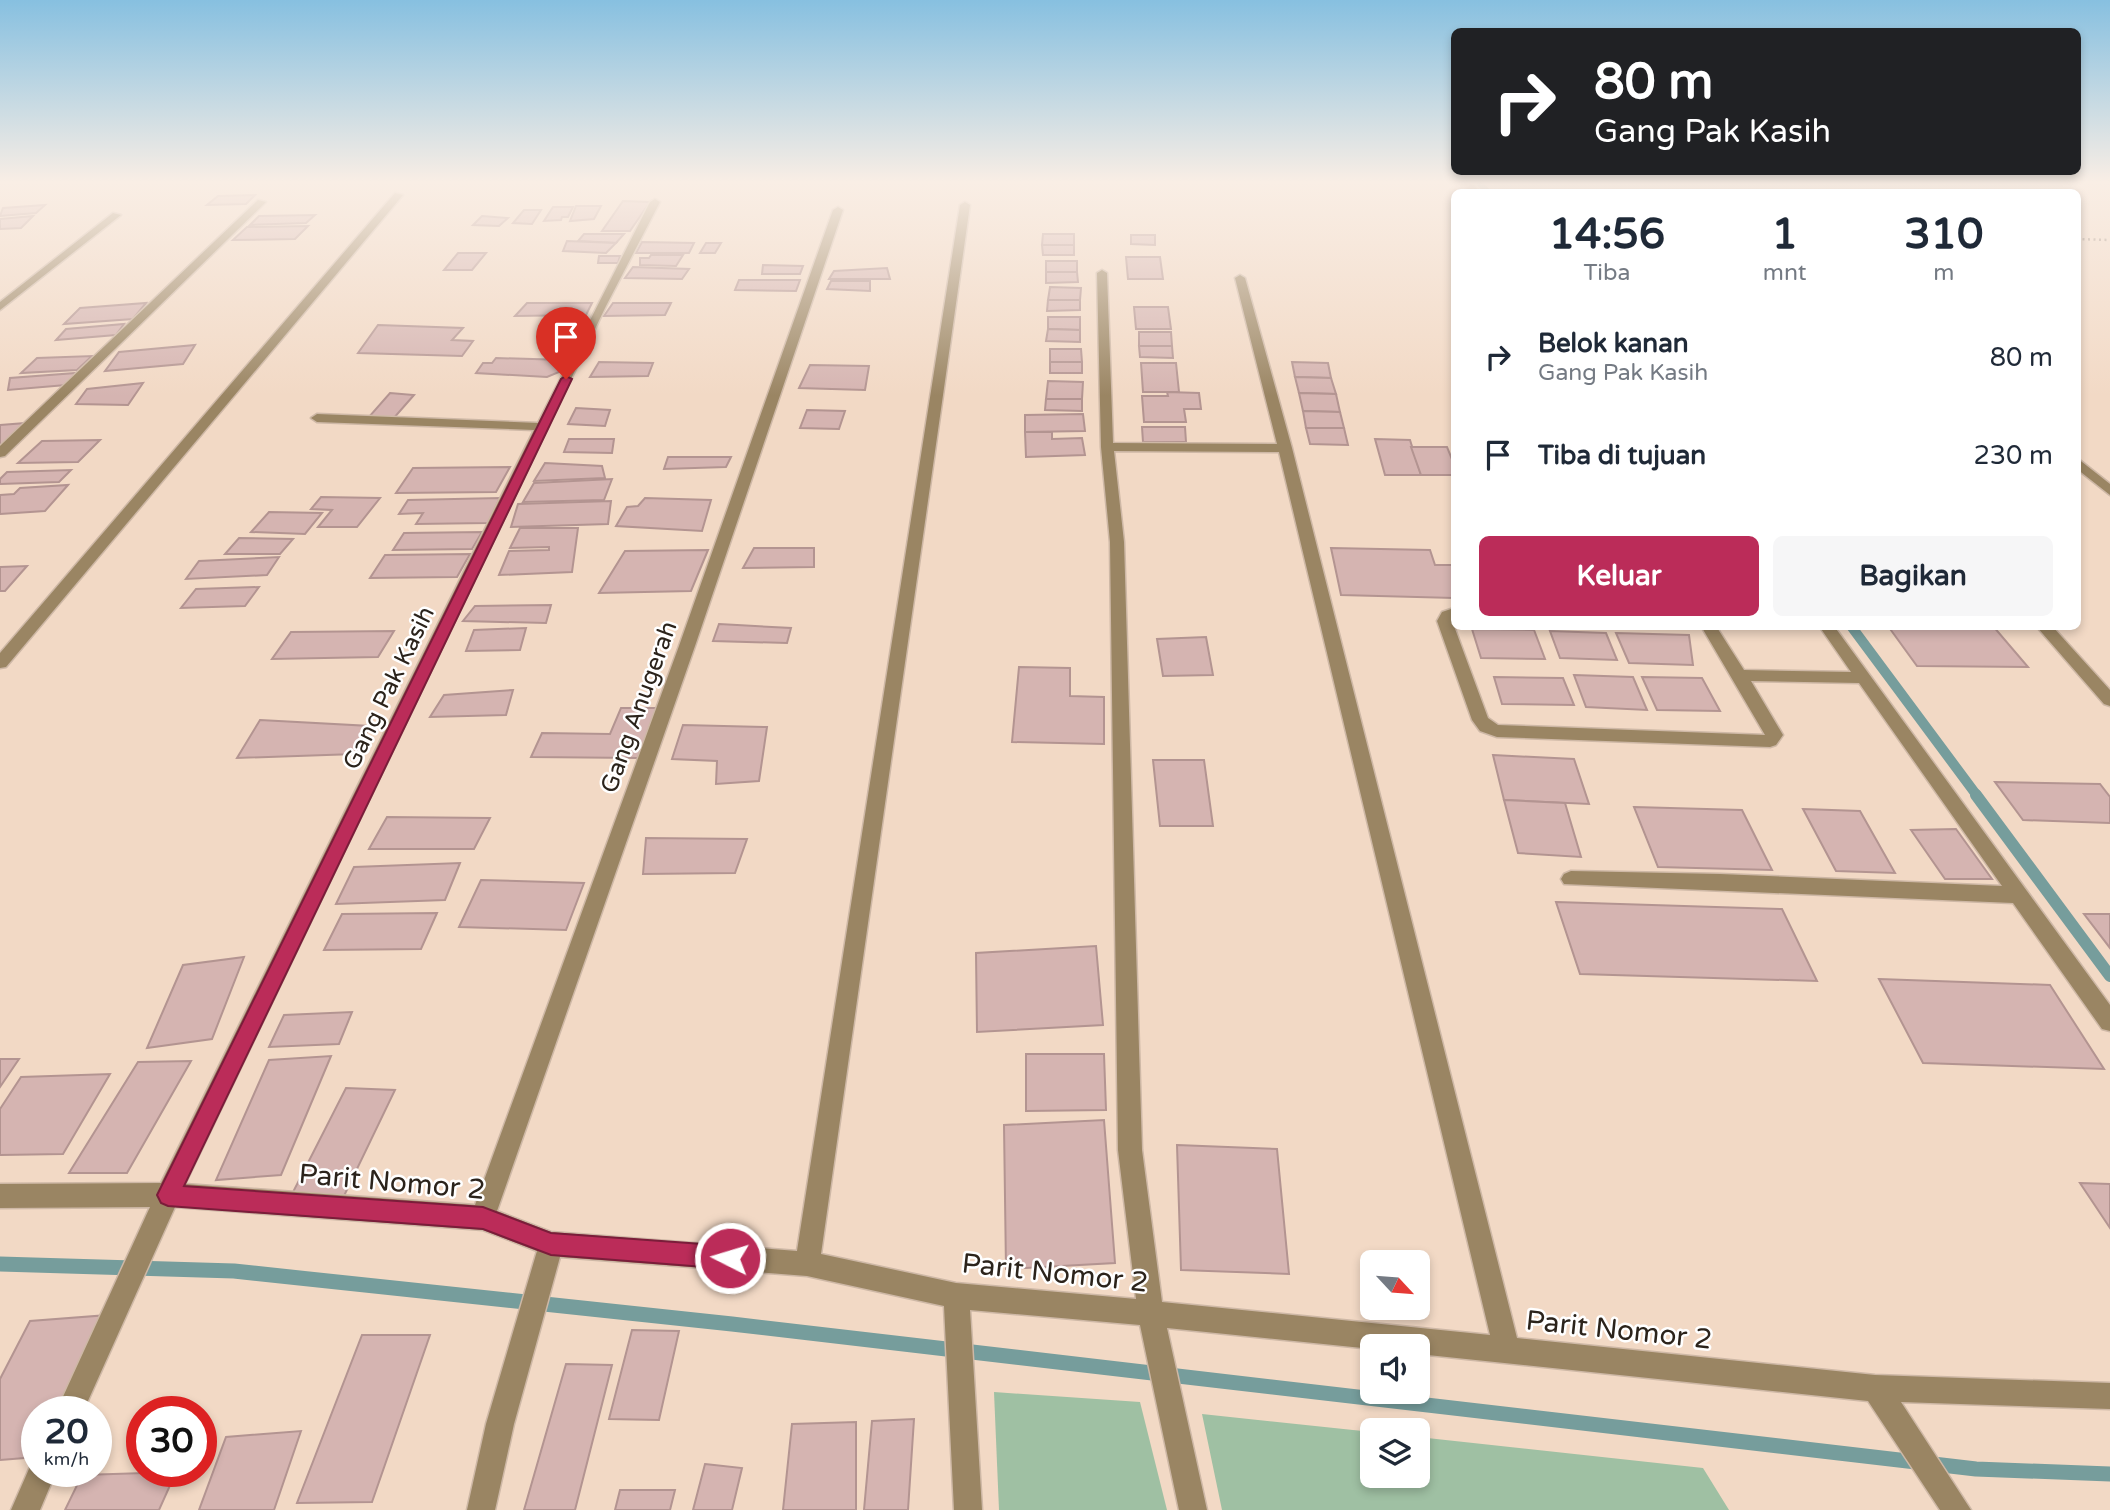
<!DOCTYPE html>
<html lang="id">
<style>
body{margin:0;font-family:"Varela Round",sans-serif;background:#f6f6f7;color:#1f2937;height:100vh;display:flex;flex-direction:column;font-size:26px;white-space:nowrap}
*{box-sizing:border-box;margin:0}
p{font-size:23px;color:#747a83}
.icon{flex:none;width:38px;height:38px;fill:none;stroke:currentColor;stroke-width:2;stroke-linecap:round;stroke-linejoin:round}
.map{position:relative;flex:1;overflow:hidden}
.side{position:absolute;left:1451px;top:189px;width:630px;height:441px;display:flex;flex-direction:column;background:#fff;border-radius:10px;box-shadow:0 4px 10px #0003}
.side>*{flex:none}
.guide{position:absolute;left:1451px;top:28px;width:630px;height:147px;border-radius:10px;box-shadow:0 4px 10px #0003;background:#202124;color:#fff;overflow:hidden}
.needle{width:46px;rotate:116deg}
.tools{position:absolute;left:1360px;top:1250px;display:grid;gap:14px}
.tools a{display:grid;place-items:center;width:70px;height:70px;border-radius:10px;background:#fff;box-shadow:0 4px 10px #0003;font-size:35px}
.speed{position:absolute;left:21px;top:1396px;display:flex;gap:14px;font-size:35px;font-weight:700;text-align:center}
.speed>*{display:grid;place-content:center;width:91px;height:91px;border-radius:50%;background:#fff;box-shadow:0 4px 10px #0003;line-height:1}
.speed small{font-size:18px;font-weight:400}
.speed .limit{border:10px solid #d22;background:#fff;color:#111}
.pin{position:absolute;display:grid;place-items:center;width:60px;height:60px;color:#fff;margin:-72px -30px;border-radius:50% 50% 50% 0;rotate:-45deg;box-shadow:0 0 7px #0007}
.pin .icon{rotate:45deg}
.me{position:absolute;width:77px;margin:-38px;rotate:275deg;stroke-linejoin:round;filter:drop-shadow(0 0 5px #0008)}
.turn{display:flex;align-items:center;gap:24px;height:147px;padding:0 28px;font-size:32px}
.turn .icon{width:91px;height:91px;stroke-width:2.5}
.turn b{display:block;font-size:49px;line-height:60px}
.eta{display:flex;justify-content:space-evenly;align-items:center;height:119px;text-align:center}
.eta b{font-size:42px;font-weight:700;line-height:49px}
.action{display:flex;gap:14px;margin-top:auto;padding:14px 28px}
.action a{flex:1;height:80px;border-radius:10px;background:#bb2c59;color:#fff;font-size:28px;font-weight:700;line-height:80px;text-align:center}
.action a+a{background:#f6f6f7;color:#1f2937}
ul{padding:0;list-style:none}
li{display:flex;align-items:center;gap:21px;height:98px;padding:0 28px}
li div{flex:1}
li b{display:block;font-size:26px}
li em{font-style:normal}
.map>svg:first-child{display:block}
</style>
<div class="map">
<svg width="2110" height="1510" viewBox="0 0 2110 1510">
<rect width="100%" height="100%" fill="#f2d9c5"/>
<g fill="#9fc0a3">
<path d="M994,1392L1140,1402L1167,1510H999Z"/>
<path d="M1202,1414L1372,1432V1475H1418V1437L1703,1468L1729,1510H1222Z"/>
</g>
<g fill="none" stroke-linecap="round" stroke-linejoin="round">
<path stroke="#769d9c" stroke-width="6" d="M1480,184L1488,192"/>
<path stroke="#769d9c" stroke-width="10" d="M1851,626L1978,797"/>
<path stroke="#769d9c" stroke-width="12" d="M1976,795L2110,976"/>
<path stroke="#769d9c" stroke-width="15" d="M0,1264L234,1271L732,1324L1976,1469L2110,1474"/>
</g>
<g fill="#d5b4b1" stroke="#b39491" stroke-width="2">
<path d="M255,195L246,204L207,205L218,196Z"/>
<path d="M623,201L650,202L630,231H602Z"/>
<path d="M45,205L36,213L0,216L3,208Z"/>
<path d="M576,206H601L594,219L570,221Z"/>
<path d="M553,207H573L568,217H562L561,220L544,221Z"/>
<path d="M524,210H541L532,224L513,223Z"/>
<path d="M315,215L306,223L250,225L259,216Z"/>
<path d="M33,216L21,228L0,229V219Z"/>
<path d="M482,216L508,218L499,226L473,225Z"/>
<path d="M308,226L295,239L233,240L247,227Z"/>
<path d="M584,234H624L616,243L578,241Z"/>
<path d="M1043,234H1074V245H1042Z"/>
<path d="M1131,235H1155V245L1131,244Z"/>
<path d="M567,241L616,243L606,253L563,251Z"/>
<path d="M642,242L694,243L689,253H636Z"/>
<path d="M706,243H721L715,253H700Z"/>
<path d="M1042,245H1074V255H1043Z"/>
<path d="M458,253H486L472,270H444Z"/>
<path d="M651,255H683L676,266L640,265V258H649Z"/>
<path d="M599,256H620L618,263H598Z"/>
<path d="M1126,257H1160L1163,279H1128Z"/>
<rect x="1046" y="261" width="31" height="11"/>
<path d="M763,265L803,266L800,274H762Z"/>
<path d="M633,267L689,269L682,279L625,278Z"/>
<path d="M887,268L890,279H829L834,271Z"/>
<path d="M1046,272H1077L1078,282L1046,283Z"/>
<path d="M739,280H800L796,291L735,290Z"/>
<path d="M831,281H870V291L827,289Z"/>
<path d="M1050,287L1081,288L1080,300H1048Z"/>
<path d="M1048,300H1080V310L1047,311Z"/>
<path d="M146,303L133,319L64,324L80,308Z"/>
<path d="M527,303H592L586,315L515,316Z"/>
<path d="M613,303H671L665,315L604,316Z"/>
<path d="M1134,307H1168L1171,329H1136Z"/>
<path d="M1048,317H1080V330L1048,329Z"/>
<path d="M124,324L116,335L56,340L66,329Z"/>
<path d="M378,325L463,328L452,340L473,341L462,356L358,353Z"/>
<path d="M1048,329L1080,330V342L1046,341Z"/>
<path d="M1139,332H1171L1172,346H1139Z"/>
<path d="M195,345L183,364L105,371L119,352Z"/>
<path d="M1139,346H1172L1173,358L1140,357Z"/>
<path d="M1050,349H1081L1082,362H1050Z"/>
<path d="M92,356L77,370L21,373L37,358Z"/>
<path d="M496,358L564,360L559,372L547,377L476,373L483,363H492Z"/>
<path d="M599,362L653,363L648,376L590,377Z"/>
<rect x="1050" y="362" width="32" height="11"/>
<path d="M1292,362L1328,363L1331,378L1295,377Z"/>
<path d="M1141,363H1176L1179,392H1143Z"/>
<path d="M810,365L869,366L865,390L799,388Z"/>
<path d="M76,373L66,385L8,390L10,378Z"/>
<path d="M1295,377L1331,378L1336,394L1299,393Z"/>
<path d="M1048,381L1083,382L1082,399H1046Z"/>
<path d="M143,383L128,405L76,404L87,389Z"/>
<path d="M1167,392L1199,393L1201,409H1184L1186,422H1144L1142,396H1168Z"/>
<path d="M390,393L414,395L393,419L368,418Z"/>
<path d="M1299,393L1336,394L1340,412L1303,411Z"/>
<path d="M1046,399H1082V411L1045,410Z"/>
<path d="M576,408L610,410L605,426L568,424Z"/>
<path d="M807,410L845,411L839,429L800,428Z"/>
<path d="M1303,411L1340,412L1344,428H1306Z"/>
<path d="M1083,414L1085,431L1025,432V415Z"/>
<path d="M26,423L7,444L0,445V425Z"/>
<path d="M1142,427H1185L1186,442H1143Z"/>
<path d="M1306,428H1344L1348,445L1310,444Z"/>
<path d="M1025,432H1052V439L1082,438L1085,455L1026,457Z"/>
<path d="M569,439H614L612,453L564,452Z"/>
<path d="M1375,439L1410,440L1421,475H1385Z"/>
<path d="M100,440L78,462L18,463L42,441Z"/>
<path d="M1411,447H1447L1454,464V475H1421Z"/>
<path d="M668,457H731L726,467L664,469Z"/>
<path d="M545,463L602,466L605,478L534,481Z"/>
<path d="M510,467L496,492L396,493L413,468Z"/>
<path d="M71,470L59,482L0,484V479L7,472Z"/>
<path d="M612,479L604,500L523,502L534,483Z"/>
<path d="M68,485L45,511L0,514V495L14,494L20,488Z"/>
<path d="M321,497L380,498L357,527H318L332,510L311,509Z"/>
<path d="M500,498L488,523L416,524L423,513L399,514L408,500Z"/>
<path d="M645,498L711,500L702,531L616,526L627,507L638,506Z"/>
<path d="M611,501L608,524L511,527L518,504Z"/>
<path d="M269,512L322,513L305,534L251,532Z"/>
<path d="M520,528H578L572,572L499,575L509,551L549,550V547L510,548Z"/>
<path d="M482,532L472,549L393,550L404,533Z"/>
<path d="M239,538L293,539L280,554H225Z"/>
<path d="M754,548H814V567L743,568Z"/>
<path d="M1331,548L1430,550L1435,565H1454V598L1341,595Z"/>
<path d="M708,550L691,591L599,593L625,551Z"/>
<path d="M470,554L457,577L370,578L385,555Z"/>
<path d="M279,557L267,575L186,579L199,561Z"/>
<path d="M27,566L5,591H0V567Z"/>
<path d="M259,587L245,606L181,608L196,589Z"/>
<path d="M551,605L546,623L463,621L475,606Z"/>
<path d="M719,624L791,628L787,643L713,641Z"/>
<path d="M1888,626H1993L2028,667L1917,666Z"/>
<path d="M526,628L520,650L466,651L474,630Z"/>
<path d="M1472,629L1534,630L1545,659L1481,658Z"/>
<path d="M394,631L378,657L272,659L291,632Z"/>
<path d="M1550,631L1606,633L1617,660L1560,658Z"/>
<path d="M1616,633L1689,635L1693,665L1629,663Z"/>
<path d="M1206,637L1213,675L1163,676L1157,639Z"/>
<path d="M1019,667L1070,668V696L1104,697V744L1012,742Z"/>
<path d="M1574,675L1633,677L1647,710L1586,707Z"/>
<path d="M1494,677L1563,678L1574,705L1502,704Z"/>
<path d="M1642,677L1702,678L1720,711L1657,710Z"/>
<path d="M513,690L506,715L430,717L444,695Z"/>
<path d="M621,708H657L638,758L531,757L542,733L610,734Z"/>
<path d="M260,720L370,726L355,754L237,758Z"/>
<path d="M683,725L767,727L759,781L716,784L717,761L672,759Z"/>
<path d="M1493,755L1574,759L1589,804L1504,800Z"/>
<path d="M1153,760H1204L1213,826H1160Z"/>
<path d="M1995,782L2100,784L2110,797V823L2023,820Z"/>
<path d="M1504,800L1565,803L1581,857L1518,853Z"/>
<path d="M1634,807L1742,810L1772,870L1658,867Z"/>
<path d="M1803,809L1860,811L1895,873L1836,871Z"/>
<path d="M387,817L490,818L474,849H369Z"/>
<path d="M1956,829L1992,879H1945L1911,830Z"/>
<path d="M646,838L747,839L735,873L643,874Z"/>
<path d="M460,863L445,900L336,904L354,867Z"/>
<path d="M481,880L584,883L566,930L459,927Z"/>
<path d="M1556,902L1782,909L1817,981L1580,974Z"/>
<path d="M437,913L421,949L324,950L342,914Z"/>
<path d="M2084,914H2110V948Z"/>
<path d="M1096,946L1103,1025L977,1032L976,953Z"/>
<path d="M244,957L212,1039L147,1048L183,965Z"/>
<path d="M1879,979L2050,985L2104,1069L1923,1063Z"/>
<path d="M352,1012L339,1044L269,1047L284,1015Z"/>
<path d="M1026,1054H1104L1106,1110L1026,1111Z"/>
<path d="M331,1056L281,1175L216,1180L269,1060Z"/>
<path d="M0,1059H19L0,1087Z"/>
<path d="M191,1061L127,1173H69L138,1062Z"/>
<path d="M110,1074L63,1154L0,1155V1109L21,1077Z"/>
<path d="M346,1088L395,1090L343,1198L291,1196Z"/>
<path d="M1104,1120L1115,1263L1006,1269L1004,1125Z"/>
<path d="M1177,1145L1277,1149L1289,1274L1181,1270Z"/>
<path d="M2080,1183L2110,1184V1228Z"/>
<path d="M109,1315L62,1412H37V1457L0,1460V1379L30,1321Z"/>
<path d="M632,1330L679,1331L659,1420L609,1419Z"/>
<path d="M362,1335H430L372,1502L297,1503Z"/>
<path d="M566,1364L612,1365L575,1510H524Z"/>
<path d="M914,1419L908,1510H864L872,1421Z"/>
<path d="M856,1422V1510H783L792,1424Z"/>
<path d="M301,1431L274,1510H199L226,1437Z"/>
<path d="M705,1464L742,1468L732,1510H693Z"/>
<path d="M176,1472L159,1510H65L82,1475Z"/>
<path d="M620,1490H675L670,1510H615Z"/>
</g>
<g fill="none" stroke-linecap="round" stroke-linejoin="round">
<defs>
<g id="minor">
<path d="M1464,184H1473L1480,192H1470Z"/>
<path d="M395,193L403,195L6,667L0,668V653Z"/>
<path d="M655,199L660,202L606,306L185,1184L475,1205L679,646L833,210L838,207L843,210L695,646L497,1211L551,1232L797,1251L960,205L965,202L970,205L821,1254L956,1283L1136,1299L1118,1150L1110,542L1101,447L1097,273L1102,270L1107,273L1113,443L1277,444L1235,278L1240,275L1245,278L1292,448L1517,1338L1875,1375L2110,1383V1409L1901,1402L1971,1510H1940L1868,1401L1418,1354V1346H1372V1349L1167,1328L1207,1510H1179L1140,1325L970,1310L982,1510H954L944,1306L807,1276L560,1257L514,1424L495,1510H467L486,1424L537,1251L483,1230L175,1207L83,1412H56L150,1207L0,1208V1184L161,1183L534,430L317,422L311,418L317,414L538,423L650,202ZM1114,451L1279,452L1490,1335L1162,1302L1142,1150L1124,542Z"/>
<path d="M258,200L266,202L5,456L0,457V446Z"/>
<path d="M113,213L121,215L0,310V302Z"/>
<path d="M2077,458L2110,484V495L2077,469Z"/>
<path d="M1454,608V626L1488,718L1498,725L1765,735L1701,626H1716L1744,670L1851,672L1819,626H1834L2110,1005V1031L2102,1029L2013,903L1564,884L1561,879L1564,874L1571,871L1720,874L2002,886L1859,683L1751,681L1783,735L1776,745L1770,747L1497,737L1480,731L1472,720L1437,621L1442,612Z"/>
<path d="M2036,626H2052L2110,690V706L2104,704Z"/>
<path d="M37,1460V1472H56L40,1510H11L32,1462Z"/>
</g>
</defs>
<use href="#minor" stroke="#ceb8a6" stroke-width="3"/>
<path stroke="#938274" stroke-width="2.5" stroke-dasharray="2 3.5" stroke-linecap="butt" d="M2077,239L2110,240"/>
<use href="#minor" fill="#9a8563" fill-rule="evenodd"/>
</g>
<linearGradient id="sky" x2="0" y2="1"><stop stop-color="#87c0e0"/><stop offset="0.46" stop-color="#f9eee5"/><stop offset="1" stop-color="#f9eee5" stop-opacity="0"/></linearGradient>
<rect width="2110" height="396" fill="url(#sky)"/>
<path fill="#bb2c59" stroke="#7a1d3a" stroke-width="2" d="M566,376L572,379L184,1186L483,1207L551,1233L730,1246L738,1250L741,1258L738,1266L730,1269L551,1255L483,1229L168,1206L161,1203L157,1195L161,1187L561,379Z"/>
<g text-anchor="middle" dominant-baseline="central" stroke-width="5" stroke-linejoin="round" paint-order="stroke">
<g font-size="24" fill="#2b231b" stroke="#fff">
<text transform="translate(389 688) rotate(-64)">Gang Pak Kasih</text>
<text transform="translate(639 707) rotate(-70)">Gang Anugerah</text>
</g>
<g font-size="28" fill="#2b231b" stroke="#fff">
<text transform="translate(392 1182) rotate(5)">Parit Nomor 2</text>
<text transform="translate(1055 1273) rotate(6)">Parit Nomor 2</text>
<text transform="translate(1619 1330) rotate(6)">Parit Nomor 2</text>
</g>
</g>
</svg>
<div class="tools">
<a><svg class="needle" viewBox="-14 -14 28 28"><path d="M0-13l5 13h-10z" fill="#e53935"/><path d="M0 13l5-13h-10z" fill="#747a83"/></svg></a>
<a><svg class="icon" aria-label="sound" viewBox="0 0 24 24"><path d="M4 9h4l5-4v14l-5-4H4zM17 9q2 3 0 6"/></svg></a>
<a><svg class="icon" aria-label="layers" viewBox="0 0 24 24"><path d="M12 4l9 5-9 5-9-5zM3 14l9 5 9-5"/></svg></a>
</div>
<div class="speed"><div>20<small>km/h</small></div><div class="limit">30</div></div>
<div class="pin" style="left:566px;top:379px;background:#d93025"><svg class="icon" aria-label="arrive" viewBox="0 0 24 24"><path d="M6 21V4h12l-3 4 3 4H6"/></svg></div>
<svg class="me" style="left:730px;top:1258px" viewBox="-20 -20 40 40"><circle r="17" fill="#bb2c59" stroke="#fff" stroke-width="3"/><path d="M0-11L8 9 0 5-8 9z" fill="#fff"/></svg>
<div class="guide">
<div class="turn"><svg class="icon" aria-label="right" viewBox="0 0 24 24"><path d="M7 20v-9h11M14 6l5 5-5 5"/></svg><div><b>80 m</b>Gang Pak Kasih</div></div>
</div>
<section class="side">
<div class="eta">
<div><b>14:56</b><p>Tiba</p></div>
<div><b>1</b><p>mnt</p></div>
<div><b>310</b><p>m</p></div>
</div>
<ul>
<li><svg class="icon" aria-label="right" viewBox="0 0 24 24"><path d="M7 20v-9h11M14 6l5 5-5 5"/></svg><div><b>Belok kanan</b><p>Gang Pak Kasih</p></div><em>80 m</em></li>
<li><svg class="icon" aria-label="arrive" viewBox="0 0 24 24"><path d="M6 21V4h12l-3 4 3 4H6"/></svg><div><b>Tiba di tujuan</b></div><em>230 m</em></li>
</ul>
<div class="action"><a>Keluar</a><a>Bagikan</a></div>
</section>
</div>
